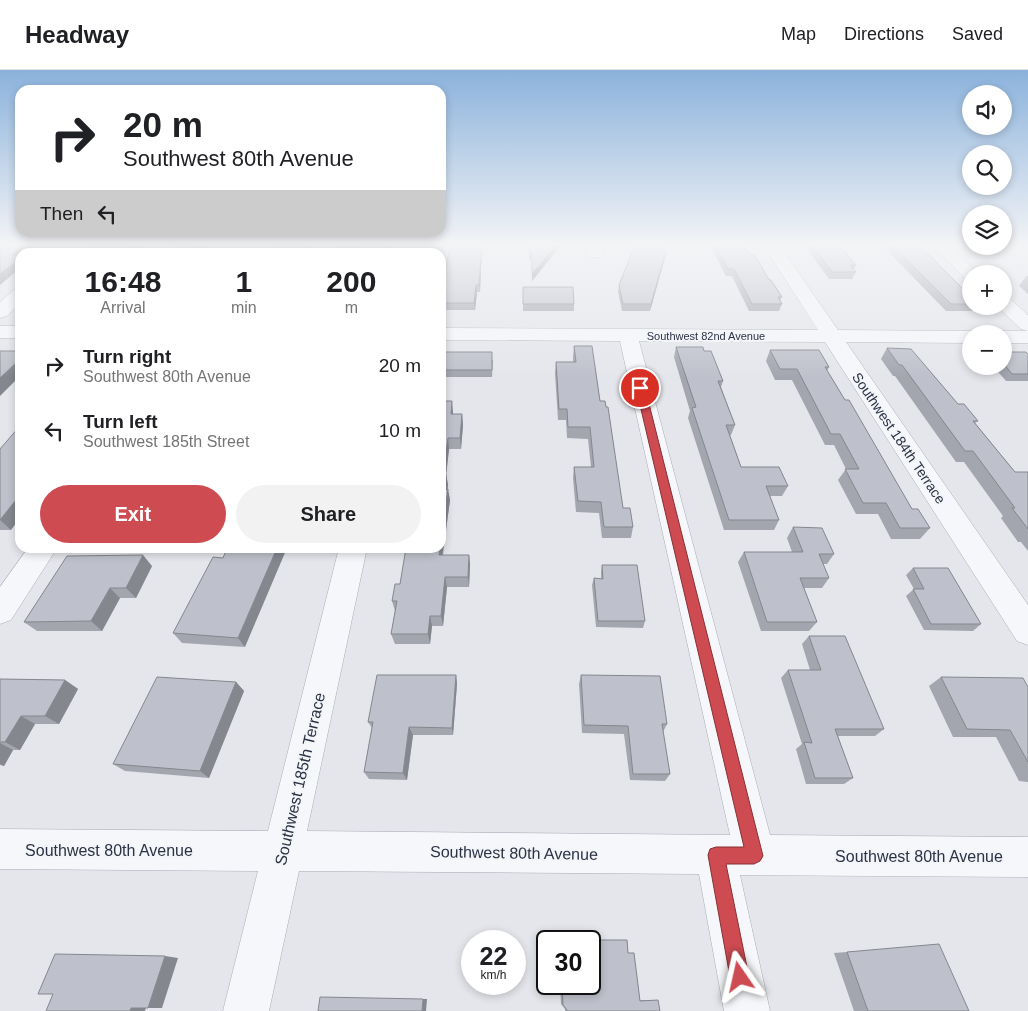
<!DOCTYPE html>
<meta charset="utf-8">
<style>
body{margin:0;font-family:Helvetica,sans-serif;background:#f2f2f2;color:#202124;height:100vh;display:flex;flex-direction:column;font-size:19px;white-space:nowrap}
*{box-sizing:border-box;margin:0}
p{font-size:16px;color:#757577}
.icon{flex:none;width:28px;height:28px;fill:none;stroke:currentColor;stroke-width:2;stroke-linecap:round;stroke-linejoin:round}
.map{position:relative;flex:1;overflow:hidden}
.side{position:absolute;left:15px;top:178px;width:431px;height:305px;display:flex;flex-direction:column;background:#fff;border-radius:15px;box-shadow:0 2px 8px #0003}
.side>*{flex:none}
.hud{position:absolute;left:15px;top:15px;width:431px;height:152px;border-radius:15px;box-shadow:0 2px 8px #0003;background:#fff;color:#202124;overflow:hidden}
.controls{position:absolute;left:962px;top:15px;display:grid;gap:10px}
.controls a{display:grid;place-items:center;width:50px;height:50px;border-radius:50%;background:#fff;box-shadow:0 2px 8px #0003;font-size:25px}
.speed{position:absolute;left:461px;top:860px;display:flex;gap:10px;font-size:25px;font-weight:700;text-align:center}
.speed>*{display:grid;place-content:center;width:65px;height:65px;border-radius:50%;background:#fff;box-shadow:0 2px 8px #0003;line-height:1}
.speed small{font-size:12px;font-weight:400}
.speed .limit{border:2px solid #111;border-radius:8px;background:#fff;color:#111}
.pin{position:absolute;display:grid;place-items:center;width:42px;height:42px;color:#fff;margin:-21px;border:2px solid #fff;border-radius:50%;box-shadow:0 1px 5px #0007}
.me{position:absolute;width:55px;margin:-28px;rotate:349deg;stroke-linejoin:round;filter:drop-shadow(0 0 4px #0008)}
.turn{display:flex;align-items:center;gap:18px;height:105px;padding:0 25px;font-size:22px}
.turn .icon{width:65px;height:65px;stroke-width:2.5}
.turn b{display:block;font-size:35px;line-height:42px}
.then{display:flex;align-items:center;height:48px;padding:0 25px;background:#0003;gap:10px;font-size:19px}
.eta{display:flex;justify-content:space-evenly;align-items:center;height:85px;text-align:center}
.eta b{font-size:30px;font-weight:800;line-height:35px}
.button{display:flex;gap:10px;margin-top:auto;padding:10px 25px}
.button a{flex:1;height:58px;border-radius:30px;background:#ce4b51;color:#fff;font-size:20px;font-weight:800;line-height:58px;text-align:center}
.button a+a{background:#f2f2f2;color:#202124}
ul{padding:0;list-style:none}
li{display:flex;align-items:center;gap:15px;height:65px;padding:0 25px}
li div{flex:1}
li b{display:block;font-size:19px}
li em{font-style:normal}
header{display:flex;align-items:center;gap:30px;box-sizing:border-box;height:70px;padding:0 25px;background:#fff;border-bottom:1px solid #e0e0e0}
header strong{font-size:24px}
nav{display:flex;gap:28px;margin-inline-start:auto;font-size:18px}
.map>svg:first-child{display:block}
</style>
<header>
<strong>Headway</strong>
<nav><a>Map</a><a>Directions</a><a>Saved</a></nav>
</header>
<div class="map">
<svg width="1028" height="941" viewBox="0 0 1028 941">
<rect width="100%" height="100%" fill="#e4e6eb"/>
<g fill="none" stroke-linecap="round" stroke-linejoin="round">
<defs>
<g id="minor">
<path d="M66,175H83L76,182H59Z"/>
<path d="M241,175H257L252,182H236Z"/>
<path d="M415,175H431L429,182H413Z"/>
<path d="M585,175H601L603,184L601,187H589Z"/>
<path d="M763,175H779L838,260L971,261L978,263L971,264V273L846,272L1028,535V575L1017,571L825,272L639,271L770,765L1028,767V807L740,805L770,941H724L699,804L299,801L269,941H223L258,801L0,799V759L268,761L339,478H367L307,761L730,765L620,271L441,270V258L818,260Z"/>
<path d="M932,175H949L979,204H971V209L965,208Z"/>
<path d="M20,219V233L7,246L0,248V232L14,220Z"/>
<path d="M1004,228L1010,229L1028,245V261L1021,259L998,237L1004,236Z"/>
<rect x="0" y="256" width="20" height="12"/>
<path d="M1004,261H1028V273H1004V264H997Z"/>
<path d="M28,478H57L11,550L0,554V517Z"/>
</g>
</defs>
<use href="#minor" stroke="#a9acb6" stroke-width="1"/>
<use href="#minor" fill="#f6f7fa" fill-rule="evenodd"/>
</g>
<g fill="#a3a6af">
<path d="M450,175H482L480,222H477L475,240H441V228Z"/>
<path d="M529,175H561L532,211V191L529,190Z"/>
<path d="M710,175H744L782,227L780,230L782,234L779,241H749L732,206H726Z"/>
<path d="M804,175H839L856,195L854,200L856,202L852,209H829Z"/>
<path d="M882,175H919L971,227V236H977L974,241H946Z"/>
<path d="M969,175H971V176H1004V175H1007L1006,177H971Z"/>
<path d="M666,181L650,241H622L618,222L619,215Z"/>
<path d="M1026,206H1028V224L1019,216Z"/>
<path d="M523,224L574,234V241H523Z"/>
<path d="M574,276L600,331L623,438L633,457L631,468H602L599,443L576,442L573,408L574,397H591L588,369L567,368L566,350H558L555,303L556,292H573V287Z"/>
<path d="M676,277L704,281L723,311L721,317L735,355L731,365H730L741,397L788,416L782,426H770L779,450L774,460H724L688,348L690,341L674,287Z"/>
<path d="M887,278L978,351L975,353L1015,402H1028V481L1021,472H1018L1001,448L1003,446L964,392H956L895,306H893L881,289Z"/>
<path d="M770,280L829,297L827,301L912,439L930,458L920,469H891L878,444H856L838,410L846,399L834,375H825L792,310H775L766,291Z"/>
<path d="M1004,282L1028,284V311H1006L993,296H1004Z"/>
<path d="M493,290L492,307H441V295Z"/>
<path d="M441,331L453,342V344H462L463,355L461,379H449L446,404L448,415L447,420L450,430L443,485H469L470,495L469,517H447L443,556H432L430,574H395L391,564L395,541L392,531L400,514Z"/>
<path d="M0,379L11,460H0Z"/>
<path d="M793,457L834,484L827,494H823L829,508L822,518H804L817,552L809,561H761L738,492L744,482H792L787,468Z"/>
<path d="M223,488L245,577L182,573L173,563Z"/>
<path d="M602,495L645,551L643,558L596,557L592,515L594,508L601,509V502Z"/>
<path d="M152,496L136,528H120L102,561H37L24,552Z"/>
<path d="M913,498L981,554L973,561L924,560L906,526L914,519L906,505Z"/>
<path d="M809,566L884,659L875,666H838L853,708L844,714H806L796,679L802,674L781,608L788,600H810L802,574Z"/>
<path d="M456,605L457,614L453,665H413L407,710L369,709L364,702L372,658L368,652Z"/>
<path d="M581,605L667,654L663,662L670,704L665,711L630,710L624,664L582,663L579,614Z"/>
<path d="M941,607L1028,617V712L1019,711L996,667H953L929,616Z"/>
<path d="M0,609L65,610L78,619L59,654H35L20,680H13L4,696L0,695Z"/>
<path d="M236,612L244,621L209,708L125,701L113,694Z"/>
<path d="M565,870H627L628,883H634L640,930H658L660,941H565V939L561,934L560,914H590V871H564Z"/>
<path d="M847,882L969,941H854L834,883Z"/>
</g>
<g fill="#85878e">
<path d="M24,175H36L27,182H20V198L0,215V204L12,185Z"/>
<path d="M135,175H145L138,182H128Z"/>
<path d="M198,175H208L202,182H192Z"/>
<path d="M308,175H313L309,182H304Z"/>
<path d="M391,175H394L392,182H388Z"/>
<path d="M482,175L480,222L479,215Z"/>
<path d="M556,175H561L532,211V204Z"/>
<path d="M666,181L665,188L650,241L651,234Z"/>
<path d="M476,215L477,222L475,240L474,233Z"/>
<path d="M20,289V306L0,326V308Z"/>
<path d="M452,331L453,342L452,355L451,344Z"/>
<path d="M462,344L463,355L461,379L460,368Z"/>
<path d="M448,368L449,379L445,415L443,404Z"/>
<path d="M446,404L448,415L446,431L445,420Z"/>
<path d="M20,418V448L11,460L0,450L15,424Z"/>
<path d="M448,419L450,430L441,495L439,485L440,478H441V471Z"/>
<path d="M277,478H287L245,577L238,568Z"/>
<path d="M143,485L152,496L136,528L126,518Z"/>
<path d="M469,485L470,495L469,517L468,507Z"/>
<path d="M445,507L447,517L443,556L441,546Z"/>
<path d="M110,518L120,528L102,561L91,551Z"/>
<path d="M430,546L432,556L430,574L428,564Z"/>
<path d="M456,605L457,614L453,665L452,658Z"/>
<path d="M65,610L78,619L59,654L45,646Z"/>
<path d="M236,612L244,621L209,708L200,701Z"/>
<path d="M21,646L35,654L20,680L5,672Z"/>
<path d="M409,657L413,665L407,710L403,703Z"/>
<path d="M0,673L13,680L4,696L0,694Z"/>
<path d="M165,886L178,888L162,938H148Z"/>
<path d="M423,929H427L426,941H422Z"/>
<path d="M146,937L145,941H130L131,938Z"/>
</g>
<g fill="#bec1cb" stroke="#85878e">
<path d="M0,175H24L12,185H20V188L0,204Z"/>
<path d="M92,175H135L128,182H82Z"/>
<path d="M174,175H198L192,182H168Z"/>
<path d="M277,175H308L304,182H266L270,178H276Z"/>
<path d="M361,175H391L388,182H335L337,177H360Z"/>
<path d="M450,175H482L479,215H476L474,233H441V228Z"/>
<path d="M529,175H556L532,204V184L529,183Z"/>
<path d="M635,175H664L666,181L651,234H623L619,215Z"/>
<path d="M715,175H744L746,180L751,185H755L769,210H771L782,227H778L782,234H752L734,199H728Z"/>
<path d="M812,175H839L856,195H850L856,202H832Z"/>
<path d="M892,175H919L971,227V234H951Z"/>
<path d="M523,217H573L574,234H523Z"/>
<path d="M574,276H592L600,331H605L606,337H608L623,438H630L633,457H604L601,432L578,431L574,397H594L590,357H568L567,339H559L556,292H576Z"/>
<path d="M676,277H703L704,281H711L723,311H718L735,355H726L741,397H779L788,416H766L779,450H729L692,338L696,337Z"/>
<path d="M887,278L911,279L958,334H964L978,351H973L1015,402H1028V459L1012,438H1015L973,381H965L902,295H899Z"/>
<path d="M770,280H819L829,297H825L845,330H849L912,439H918L930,458H900L886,433H863L845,399H859L840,364H831L797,299H780Z"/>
<path d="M0,281H20V289L0,308Z"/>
<path d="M443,282H492V300H441Z"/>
<path d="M1004,282H1026L1028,284V304H1012L1004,294Z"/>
<path d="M441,331H452L451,344H462L460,368H448L443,404H446L445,420L448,419L441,471Z"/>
<path d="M20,356V418L15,424L20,425L0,450V379Z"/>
<path d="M793,457L822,458L834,484H819L829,508H800L817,552H767L744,482H803Z"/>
<path d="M227,478H277L238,568L173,563L213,487L223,488Z"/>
<path d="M406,478H440L439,485H469L468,507H445L441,546H430L428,564H391L397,531H392L395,514H400Z"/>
<path d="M143,485L126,518H110L91,551L24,552L67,486Z"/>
<path d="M602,495H637L645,551H598L594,508L603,509Z"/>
<path d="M913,498H948L981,554H931L913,519H924Z"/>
<path d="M809,566H845L884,659H835L853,708H815L804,672L812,673L788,600H821Z"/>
<path d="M377,605H456L452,658L409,657L403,703L364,702L373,652H368Z"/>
<path d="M581,605L660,606L667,654H662L670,704H633L628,656L584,655Z"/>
<path d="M157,607L236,612L200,701L113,694Z"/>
<path d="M941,607L1023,608L1028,617V692L1010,660L967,659Z"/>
<path d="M0,609L65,610L45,646H21L5,672H0Z"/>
<path d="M565,870H627L628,883H634L640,931L658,930L660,941H567V940L563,935L562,914H590V871H565Z"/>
<path d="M939,874L969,941H868L847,882Z"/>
<path d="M55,884L165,886L148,938H131L130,941H46L53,924H38Z"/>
<path d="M320,927L423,929L422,941H318Z"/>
</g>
<linearGradient id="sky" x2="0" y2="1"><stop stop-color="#8bb2dc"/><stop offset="0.57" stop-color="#f3f4f6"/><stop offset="1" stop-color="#f3f4f6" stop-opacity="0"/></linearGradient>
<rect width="1028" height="307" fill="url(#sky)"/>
<path fill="#ce4b51" stroke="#863135" d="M640,315L645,318L763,786L760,791L754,794H726L749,907L746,914L740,917L733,914L730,907L708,785L710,779L716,777H744L636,318Z"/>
<g text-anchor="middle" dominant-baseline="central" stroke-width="4" stroke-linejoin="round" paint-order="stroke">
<g font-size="11" fill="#2b3244" stroke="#f3f5f9">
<text x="706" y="266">Southwest 82nd Avenue</text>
</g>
<g font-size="14" fill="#2b3244" stroke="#f3f5f9">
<text transform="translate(899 368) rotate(56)">Southwest 184th Terrace</text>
</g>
<g font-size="16" fill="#2b3244" stroke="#f3f5f9">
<text transform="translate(300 709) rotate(-77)">Southwest 185th Terrace</text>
<text x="109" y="780">Southwest 80th Avenue</text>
<text transform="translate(514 783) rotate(1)">Southwest 80th Avenue</text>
<text x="919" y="786">Southwest 80th Avenue</text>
</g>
</g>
</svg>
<div class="controls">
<a><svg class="icon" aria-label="sound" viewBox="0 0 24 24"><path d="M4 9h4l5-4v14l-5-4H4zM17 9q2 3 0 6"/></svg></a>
<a><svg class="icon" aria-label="search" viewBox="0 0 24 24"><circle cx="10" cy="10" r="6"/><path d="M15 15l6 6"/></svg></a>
<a><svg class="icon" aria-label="layers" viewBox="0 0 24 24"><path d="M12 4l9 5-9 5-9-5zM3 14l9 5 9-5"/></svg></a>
<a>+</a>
<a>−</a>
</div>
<div class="speed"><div>22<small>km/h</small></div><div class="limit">30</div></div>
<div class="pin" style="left:640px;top:318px;background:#d93025"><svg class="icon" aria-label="arrive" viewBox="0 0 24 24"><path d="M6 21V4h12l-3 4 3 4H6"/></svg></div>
<svg class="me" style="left:740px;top:907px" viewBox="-20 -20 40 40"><path d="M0-17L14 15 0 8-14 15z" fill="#ce4b51" stroke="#fff" stroke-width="4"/></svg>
<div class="hud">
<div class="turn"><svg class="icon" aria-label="right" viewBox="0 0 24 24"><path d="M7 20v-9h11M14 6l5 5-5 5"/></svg><div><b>20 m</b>Southwest 80th Avenue</div></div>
<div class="then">Then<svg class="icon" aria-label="left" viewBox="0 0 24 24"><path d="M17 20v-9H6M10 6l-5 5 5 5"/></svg></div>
</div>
<section class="side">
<div class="eta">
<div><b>16:48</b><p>Arrival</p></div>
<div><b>1</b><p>min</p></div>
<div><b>200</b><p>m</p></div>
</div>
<ul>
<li><svg class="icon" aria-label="right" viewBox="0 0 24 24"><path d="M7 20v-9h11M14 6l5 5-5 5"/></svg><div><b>Turn right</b><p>Southwest 80th Avenue</p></div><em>20 m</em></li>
<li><svg class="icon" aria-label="left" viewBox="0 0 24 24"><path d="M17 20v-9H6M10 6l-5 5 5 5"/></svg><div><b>Turn left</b><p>Southwest 185th Street</p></div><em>10 m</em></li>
</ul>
<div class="button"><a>Exit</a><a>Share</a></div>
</section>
</div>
